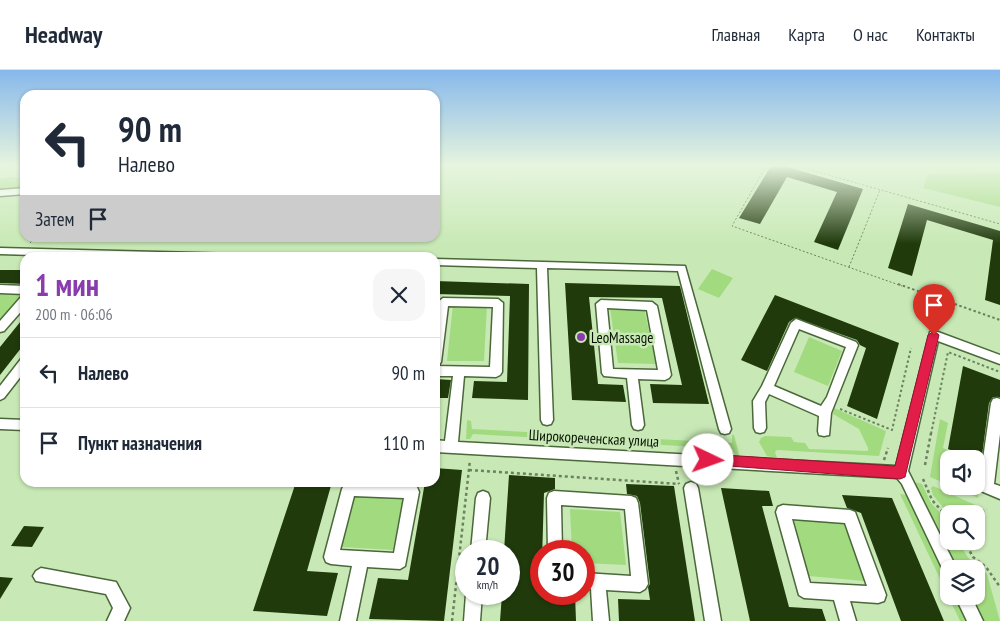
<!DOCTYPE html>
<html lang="ru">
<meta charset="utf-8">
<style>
body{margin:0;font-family:"PT Sans Narrow",sans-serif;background:#f6f6f7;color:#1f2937;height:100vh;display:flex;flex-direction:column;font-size:19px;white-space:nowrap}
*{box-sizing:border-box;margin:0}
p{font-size:16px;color:#747a83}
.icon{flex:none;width:28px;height:28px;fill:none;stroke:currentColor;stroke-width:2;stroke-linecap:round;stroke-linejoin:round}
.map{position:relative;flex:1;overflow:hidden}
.panel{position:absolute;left:20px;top:182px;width:420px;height:235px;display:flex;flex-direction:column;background:#fff;border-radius:15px;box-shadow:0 1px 4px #0004}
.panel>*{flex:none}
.top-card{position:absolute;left:20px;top:20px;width:420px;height:152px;border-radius:15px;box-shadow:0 1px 4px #0004;background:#fff;color:#1f2937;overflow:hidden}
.controls{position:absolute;left:940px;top:380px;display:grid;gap:10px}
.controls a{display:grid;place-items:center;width:45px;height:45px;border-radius:10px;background:#fff;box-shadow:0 1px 4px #0004;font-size:25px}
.speed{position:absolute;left:455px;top:470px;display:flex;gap:10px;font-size:25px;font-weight:700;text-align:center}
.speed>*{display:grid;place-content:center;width:65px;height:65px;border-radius:50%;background:#fff;box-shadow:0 1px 4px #0004;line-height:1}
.speed small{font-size:12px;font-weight:400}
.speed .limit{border:8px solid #d22;background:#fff;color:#111}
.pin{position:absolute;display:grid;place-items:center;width:42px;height:42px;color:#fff;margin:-51px -21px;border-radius:50% 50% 50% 0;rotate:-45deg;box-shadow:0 0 5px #0007}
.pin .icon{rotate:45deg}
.me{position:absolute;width:55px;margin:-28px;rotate:93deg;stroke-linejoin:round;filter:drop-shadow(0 0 4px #0008)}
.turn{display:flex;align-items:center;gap:18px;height:105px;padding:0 15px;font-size:22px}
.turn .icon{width:65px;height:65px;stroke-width:2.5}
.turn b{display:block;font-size:35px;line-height:42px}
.then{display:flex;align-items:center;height:48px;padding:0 15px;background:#0003;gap:10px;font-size:19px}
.round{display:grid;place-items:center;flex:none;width:52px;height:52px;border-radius:15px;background:#f6f6f7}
.head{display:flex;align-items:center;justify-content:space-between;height:85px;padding:0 15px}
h1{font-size:30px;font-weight:700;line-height:38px;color:#8b3cac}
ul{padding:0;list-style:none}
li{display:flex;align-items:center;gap:15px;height:70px;padding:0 15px;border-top:1px solid #e0e1e3}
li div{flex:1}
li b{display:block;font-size:19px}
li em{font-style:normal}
header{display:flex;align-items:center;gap:30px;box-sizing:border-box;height:70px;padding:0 25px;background:#fff;border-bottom:1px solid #e0e1e3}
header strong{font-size:24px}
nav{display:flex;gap:28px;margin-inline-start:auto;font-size:18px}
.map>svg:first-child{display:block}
</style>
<header>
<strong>Headway</strong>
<nav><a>Главная</a><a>Карта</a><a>О нас</a><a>Контакты</a></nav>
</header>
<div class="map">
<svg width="1000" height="551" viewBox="0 0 1000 551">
<rect width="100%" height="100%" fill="#c8e9b5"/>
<g fill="#a2da80">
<path d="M1000,103V137L923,118L928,104Z"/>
<path d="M9,107H25V118L0,120V109Z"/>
<path d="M712,199L733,208L719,228L698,219Z"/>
<path d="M0,222L24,223L0,251Z"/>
<path d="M453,235H487L484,291H447Z"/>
<path d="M610,238H644L656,294L618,293Z"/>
<path d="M809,267L842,281L828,316L794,302Z"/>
<path d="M834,338L886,361L879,386L777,380L775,382L777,388L767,386L759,372L761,368L765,366L791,367L794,372L805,373L809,379L868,381V378L859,359L833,344Z"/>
<path d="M940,349L948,353L943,378L966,389H949V415L930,407Z"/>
<path d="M467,350L471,351L472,359L732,373V365H734L740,388L736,386L732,379L473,364L470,369H466Z"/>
<path d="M976,393L983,396L978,428L951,416H976Z"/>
<path d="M915,412L922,414L931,433L949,452V471H960C965,488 974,495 987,504L1000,551H984L972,526H976V499H958Z"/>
<path d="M933,416L982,438L966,444L949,445L933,425L931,418Z"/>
<path d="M900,424L907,425L949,511V526H956L968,551H960Z"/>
<path d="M355,425L403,428L393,480L342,477Z"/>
<path d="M570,439L620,442L626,495L584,493V481H572Z"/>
<path d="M794,450L845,453L864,511L809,506Z"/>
</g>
<g fill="#203a0c">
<path d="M771,96H784L863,119L838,180L814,172L837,122L787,107L760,154L739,148Z"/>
<path d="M908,134L1000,161V235L985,230L993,170L927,150L912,206L888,198Z"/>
<path d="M0,200H25V214L0,213Z"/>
<path d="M435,211L529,214L528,330L472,328L474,311L507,312L510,226L435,224Z"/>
<path d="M565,213L680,216L709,334L653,333L650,314L682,315L662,228L589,227L598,314L623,315L626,332L572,330Z"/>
<path d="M775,225L899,273L877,349L847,336L866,278L860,275L857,270L795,248L789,252L767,301L741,290Z"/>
<path d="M25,246V273L0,305V277Z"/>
<path d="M963,296L1000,310V327H993L989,333L981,393L976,391V389H971L948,379Z"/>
<path d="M435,309L451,310L448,328H435Z"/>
<path d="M435,398L462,400L444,551L369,549L378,508L408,510L425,412H435Z"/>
<path d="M509,405L555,408V419L544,423L541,524H575L576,551H500L502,524H509V481H504Z"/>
<path d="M296,412H332L307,501L338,503L327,546L253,541Z"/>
<path d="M626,414L674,416L695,551H619L618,529L650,530L648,517L650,514L640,433L637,426L627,424Z"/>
<path d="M721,418L769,421L773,436H762L789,537L822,539L826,551H750Z"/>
<path d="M842,425L892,428L944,551H901L861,443L847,438Z"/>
<path d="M24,456L44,457L32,477L11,476Z"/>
<path d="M0,507L13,508L0,529Z"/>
</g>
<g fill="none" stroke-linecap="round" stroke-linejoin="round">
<defs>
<g id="minor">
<path d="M25,118V124L0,126V120Z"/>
<path d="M0,178L274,185L279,188H132L0,184Z"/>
<path d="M435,189L685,196L731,359L729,363L725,364L721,363L719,359L678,201L547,198L553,350L551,354L547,355L543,354L541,350L537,198L435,195Z"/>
<path d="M0,215L25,216V224L0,223Z"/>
<path d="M25,226V237L4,261L0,262V251L21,227Z"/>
<path d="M443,228L498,229L503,233L502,302L500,305L496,307L464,306L458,372L896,396L930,262H938L1000,285V294L938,271L908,401L957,499H949V506L945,504L902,414L897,408L435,382V370L445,371L453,306H435V251L438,232ZM448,236L493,237L490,297L435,296L439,295L441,292Z"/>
<path d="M601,230L652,232L657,236L671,305L669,308L665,310L638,309L644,355L642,359L638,360L634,359L632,355L627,308L604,306L602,303L596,234ZM607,238L647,240L658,300L613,299Z"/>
<path d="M796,249L856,272L858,275L831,343L829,365L824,366L819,365L818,361L819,346L769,324L765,332L766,358L764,362L760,363L756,362L754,358L753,331L762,316L791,253ZM799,259L846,277L827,327L821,336L774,316Z"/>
<path d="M25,288V301L4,328L0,330V316L21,289Z"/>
<path d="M997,328L1000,329V364L994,414L1000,416V429L981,421L979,417L991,333L993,329Z"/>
<path d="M0,349L25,350V360L0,359Z"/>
<path d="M691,412L696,414L698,418L721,551H705L684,418L686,414Z"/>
<path d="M349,413L412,416L417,417L419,422L405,496L400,499L367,497L356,551H340L352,496L331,494L326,492L324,487L342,419L344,415ZM354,426L404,428L394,483L340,480Z"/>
<path d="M483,421L488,423L490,428L485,481H471L476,428L478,423Z"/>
<path d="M554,421L631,426L636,428L638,433L648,514L645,519L640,522L606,520L609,551H593L591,519H584V503L631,506L625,439L561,435L562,481H548L547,428L549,423Z"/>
<path d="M783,435L850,440L855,442L886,525L884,531L878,533L850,531L856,551H840L834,530L804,528L799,525L776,442L778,437ZM792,449L845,453L867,516L810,513Z"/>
<path d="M41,498L116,512L130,538L124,551H107L113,538L106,524L36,511L33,506L36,501Z"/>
<path d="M466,524H482L480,551H464Z"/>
<path d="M955,526H971L983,551H967Z"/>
</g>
</defs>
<use href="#minor" stroke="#4b683a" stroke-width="3"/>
<g stroke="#6b815f" stroke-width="1" stroke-dasharray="2 2" stroke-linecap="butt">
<path d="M766,96L732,156L902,216"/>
<path d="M797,96L1000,154"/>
<path d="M906,96H923"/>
<path d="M30,173L35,168"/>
<path d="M849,197L880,120"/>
</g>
<g stroke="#6b815f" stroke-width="2" stroke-dasharray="2.5 2.5" stroke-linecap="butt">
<path d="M898,214L1000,250"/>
<path d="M840,339L892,360L911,278"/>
<path d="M931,364L948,282L1000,302"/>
</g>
<g stroke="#6b815f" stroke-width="2.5" stroke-dasharray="3 3" stroke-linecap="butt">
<path d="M884,390L888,378"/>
<path d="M925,395L931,363"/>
<path d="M469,400L679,414"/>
<path d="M676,401L679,414"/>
<path d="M923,409L932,430L949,449"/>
<path d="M976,444L987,439"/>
<path d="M964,471L973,487L986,497L1000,517"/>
<path d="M452,551L470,390"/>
</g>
<use href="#minor" fill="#fff" fill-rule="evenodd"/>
</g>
<linearGradient id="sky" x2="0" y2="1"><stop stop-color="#87b8eb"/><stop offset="0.55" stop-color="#e6f5de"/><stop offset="1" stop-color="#e6f5de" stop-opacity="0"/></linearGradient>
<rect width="1000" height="174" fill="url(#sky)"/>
<path fill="#e11d48" stroke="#92132f" d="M934,261L939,265L905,407L900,409L703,394L701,390L703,386L708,384L895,396L928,265Z"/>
<circle fill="#8b3cac" stroke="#c8e9b5" stroke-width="2" cx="581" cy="267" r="5"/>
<g text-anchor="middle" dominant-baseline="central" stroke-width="5" stroke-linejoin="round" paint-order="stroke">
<g font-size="15" fill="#071202" stroke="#c8e9b5" text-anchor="start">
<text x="591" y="267">LeoMassage</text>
</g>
<g font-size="15" fill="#071202" stroke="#c8e9b5">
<text transform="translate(594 368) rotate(3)">Широкореченская улица</text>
</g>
</g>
</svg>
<div class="controls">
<a><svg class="icon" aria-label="sound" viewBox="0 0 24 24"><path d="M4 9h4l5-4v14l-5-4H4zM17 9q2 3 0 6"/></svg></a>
<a><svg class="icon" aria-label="search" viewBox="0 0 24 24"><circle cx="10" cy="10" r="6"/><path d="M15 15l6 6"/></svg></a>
<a><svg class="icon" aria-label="layers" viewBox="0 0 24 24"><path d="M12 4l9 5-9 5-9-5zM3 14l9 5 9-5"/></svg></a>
</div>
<div class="speed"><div>20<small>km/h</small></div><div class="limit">30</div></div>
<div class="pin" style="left:934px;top:265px;background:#d93025"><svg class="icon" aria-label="arrive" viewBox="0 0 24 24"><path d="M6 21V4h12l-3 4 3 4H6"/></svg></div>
<svg class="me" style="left:708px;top:390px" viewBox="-20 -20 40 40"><circle r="19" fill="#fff"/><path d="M0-13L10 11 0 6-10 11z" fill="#e11d48"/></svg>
<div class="top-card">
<div class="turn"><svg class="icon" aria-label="left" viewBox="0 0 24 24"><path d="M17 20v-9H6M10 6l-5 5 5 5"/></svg><div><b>90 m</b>Налево</div></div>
<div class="then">Затем<svg class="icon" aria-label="arrive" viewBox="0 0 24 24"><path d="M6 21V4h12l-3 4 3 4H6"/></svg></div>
</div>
<section class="panel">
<div class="head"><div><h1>1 мин</h1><p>200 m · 06:06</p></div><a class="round"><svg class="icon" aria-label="close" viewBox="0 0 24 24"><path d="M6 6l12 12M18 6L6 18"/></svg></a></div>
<ul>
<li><svg class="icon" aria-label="left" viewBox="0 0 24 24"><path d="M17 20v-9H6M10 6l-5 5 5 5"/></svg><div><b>Налево</b></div><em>90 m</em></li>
<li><svg class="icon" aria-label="arrive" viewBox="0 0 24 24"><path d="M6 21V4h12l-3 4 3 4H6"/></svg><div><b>Пункт назначения</b></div><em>110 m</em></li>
</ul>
</section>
</div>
